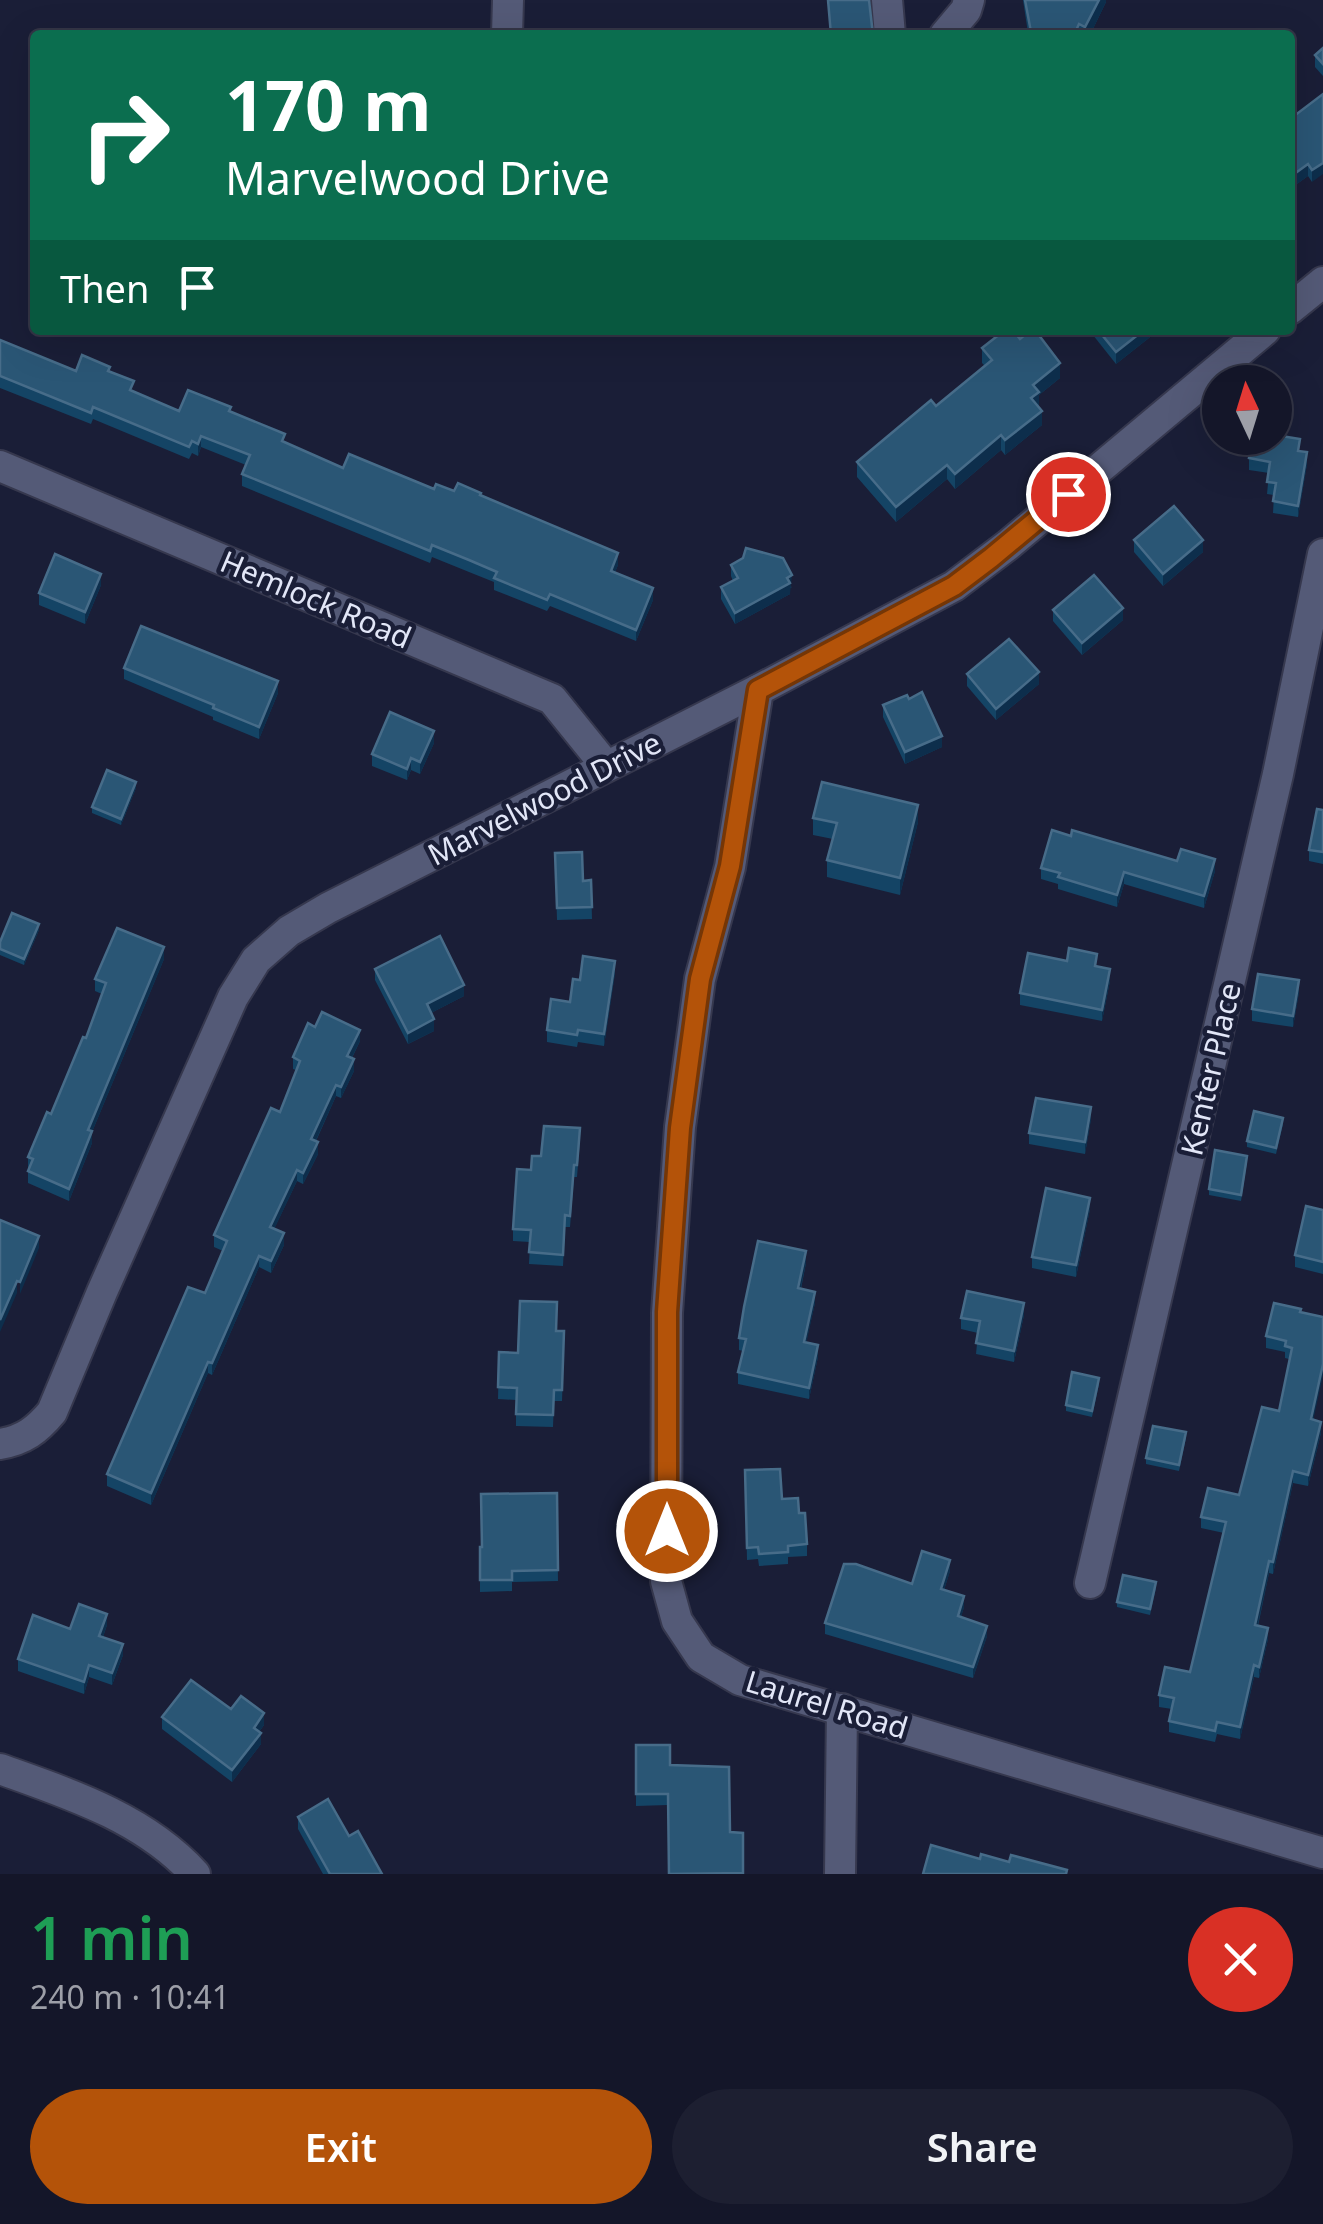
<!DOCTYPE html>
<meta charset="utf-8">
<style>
body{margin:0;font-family:"Noto Sans",sans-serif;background:#1d1f31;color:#f1f3f6;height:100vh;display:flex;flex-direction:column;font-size:38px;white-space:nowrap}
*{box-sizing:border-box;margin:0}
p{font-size:32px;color:#9d9fa8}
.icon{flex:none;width:55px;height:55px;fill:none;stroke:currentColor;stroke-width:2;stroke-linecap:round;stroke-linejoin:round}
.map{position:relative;height:1874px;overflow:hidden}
.sheet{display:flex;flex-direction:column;background:#141629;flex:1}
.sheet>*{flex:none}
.banner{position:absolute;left:30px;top:30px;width:1265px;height:305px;border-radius:10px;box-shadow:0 10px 40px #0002,0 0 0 2px #333546;background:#0b6e4f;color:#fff;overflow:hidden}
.needle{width:65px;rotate:356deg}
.controls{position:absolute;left:1202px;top:365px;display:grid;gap:20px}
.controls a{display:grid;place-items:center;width:90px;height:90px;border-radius:50%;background:#141629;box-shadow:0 10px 40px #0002,0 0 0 2px #333546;font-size:50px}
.pin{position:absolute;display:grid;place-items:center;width:85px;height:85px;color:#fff;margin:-42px;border:5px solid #fff;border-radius:50%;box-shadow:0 2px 10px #0007}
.me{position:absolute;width:110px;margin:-55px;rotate:0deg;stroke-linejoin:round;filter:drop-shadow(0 0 8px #0008)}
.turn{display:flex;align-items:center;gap:35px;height:210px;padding:0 30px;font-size:45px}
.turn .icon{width:130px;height:130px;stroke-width:2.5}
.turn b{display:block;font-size:70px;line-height:85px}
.then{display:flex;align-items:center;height:95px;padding:0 30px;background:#0003;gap:20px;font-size:38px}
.round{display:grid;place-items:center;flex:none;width:105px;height:105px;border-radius:52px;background:#1d1f31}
.headline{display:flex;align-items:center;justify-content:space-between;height:170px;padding:0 30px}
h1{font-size:60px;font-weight:600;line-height:75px;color:#1e9e55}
.button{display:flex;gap:20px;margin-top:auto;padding:20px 30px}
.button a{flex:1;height:115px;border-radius:60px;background:#b45309;color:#fff;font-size:40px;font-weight:600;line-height:115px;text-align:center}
.button a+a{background:#1d1f31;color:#f1f3f6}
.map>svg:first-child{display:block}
</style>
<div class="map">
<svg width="1323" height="1874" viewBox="0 0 1323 1874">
<rect width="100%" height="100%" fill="#1a1e37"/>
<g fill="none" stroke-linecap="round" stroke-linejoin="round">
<defs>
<g id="minor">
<path d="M887,0L890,35"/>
<path d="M507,35L508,0"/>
<path d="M945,35L966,10L969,0"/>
<path d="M1290,309L1323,282"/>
<path d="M0,466L552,699L606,766"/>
<path d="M758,690L730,867L700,979L680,1127L667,1313L666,1581L677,1621L701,1657L740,1680L1323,1853"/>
<path d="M0,1444C24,1440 37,1430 52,1412L102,1292L233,997L256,960L289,931L328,908L758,690L954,586L1008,545L1265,330"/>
<path d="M1090,1583L1278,774L1323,554"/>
<path d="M0,1769C70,1794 144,1818 195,1874"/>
<path d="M840,1874L842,1709"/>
</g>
</defs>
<use href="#minor" stroke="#36384e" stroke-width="34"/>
<use href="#minor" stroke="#545a77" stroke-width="30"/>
</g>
<g fill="#144465">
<path d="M1023,0H1106V2L1090,35H1019L1028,33Z"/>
<path d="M1323,48V76L1315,67V55Z"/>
<path d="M1323,94L1312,182L1308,176L1290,189V119Z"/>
<path d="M1089,330H1159L1116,364Z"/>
<path d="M1020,339L1060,378L1039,395L1038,407L1042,425L1005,455L1001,450L955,489L947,479L896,522L857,477V462L936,406L985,366L982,363V348Z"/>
<path d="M0,340L76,371L110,372L134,392L179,411L231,412L285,442L343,468L434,489L481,496L618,565L615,572L653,600L636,641L550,606L547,611L494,590V582L469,572L432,557L430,563L242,486V474L246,465L201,447L198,456L192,453L189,459L93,419L91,424L0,388Z"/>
<path d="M1300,451L1307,464L1298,517L1273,513L1274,495L1267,494L1269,473L1249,470V458Z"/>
<path d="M1134,540L1203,552L1163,586L1134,552Z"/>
<path d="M731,565L792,587L790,588V594L735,624L721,599V587L733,581L731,576Z"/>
<path d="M101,585L85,624L39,605V593Z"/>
<path d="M1053,610L1123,620L1082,655L1053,621Z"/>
<path d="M124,668L278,693L259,739L213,720V717L124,679Z"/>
<path d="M967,674L1039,684L996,720L967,686Z"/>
<path d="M909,699L942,747L905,764L883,717V705Z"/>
<path d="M434,743L420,774L411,770L407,780L372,766V754Z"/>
<path d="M136,788L121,825L92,813V807Z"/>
<path d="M1323,810V864L1309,861V850Z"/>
<path d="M813,818L918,822L900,895L827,877V860L833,839L813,835Z"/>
<path d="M1071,836L1215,871L1204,908L1124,884L1117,907L1058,889V884L1041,879V868Z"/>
<path d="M555,853L583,881L591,880L592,919L557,920Z"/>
<path d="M39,930L24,965L0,955V942Z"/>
<path d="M164,959L92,1132V1143L69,1201L28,1183V1157L51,1114L86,1038L102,994L95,991V979Z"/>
<path d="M1097,967L1110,981L1102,1021L1020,1005V993Z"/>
<path d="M375,969L464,996L431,1013L434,1031L408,1044L375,980Z"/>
<path d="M615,973L604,1046L578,1042L577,1047L547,1042V1030L570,1002L580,980Z"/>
<path d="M1299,992L1293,1027L1252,1021V1009Z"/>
<path d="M315,1027L360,1041L352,1058L354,1071L341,1098L336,1096L316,1141L318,1154L303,1184L297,1181L274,1229L284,1245L271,1273L259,1267L212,1375L208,1373L151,1505L107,1486V1474L205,1293L223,1251L214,1247V1235L280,1112L296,1070L293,1069V1057Z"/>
<path d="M1091,1119L1085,1154L1029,1144V1133Z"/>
<path d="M1283,1124L1276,1154L1247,1147V1141Z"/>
<path d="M580,1140L577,1177H574L570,1227H565L563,1266L529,1264L530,1242L513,1241V1229L531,1170L541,1156Z"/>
<path d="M1247,1162L1241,1201L1209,1195V1189Z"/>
<path d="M1090,1209L1076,1277L1032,1268V1257Z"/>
<path d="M1323,1210V1274L1295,1267V1255Z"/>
<path d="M806,1263L801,1289L815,1303L806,1342L818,1357L809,1399L738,1384V1372L743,1351L739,1350V1338Z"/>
<path d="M1301,1312L1314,1420L1321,1433L1308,1486L1293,1483L1273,1574L1269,1573L1258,1626L1268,1639L1259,1678L1254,1677L1240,1739L1217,1734L1215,1742L1169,1732V1721L1172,1709L1159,1707V1695L1190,1672L1224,1533L1201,1528V1517L1239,1495L1279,1411L1289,1359L1285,1358V1352L1266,1348V1336Z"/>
<path d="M1024,1315L1014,1362L976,1354L978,1333L961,1329V1318Z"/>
<path d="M556,1331L564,1343L562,1401H554L553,1427L516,1426V1400L498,1399L499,1352L518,1353Z"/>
<path d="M1099,1384L1092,1417L1066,1411V1405Z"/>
<path d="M1186,1438L1179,1471L1146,1464V1458Z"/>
<path d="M745,1470L799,1513L807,1544V1556L788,1557V1564L759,1566L758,1559L747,1560Z"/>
<path d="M557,1493L558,1581L512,1582V1591L480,1592V1547H482Z"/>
<path d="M950,1571L944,1590L964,1607L961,1617L987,1636L973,1678L825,1634V1623L912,1584Z"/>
<path d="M1156,1588L1150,1615L1117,1607V1602Z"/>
<path d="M107,1625L103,1637L123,1655L112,1685L89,1677L84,1694L18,1671V1659L70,1629Z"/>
<path d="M162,1717L264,1725L259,1732L261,1744L232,1782L162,1729Z"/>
<path d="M636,1745L670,1765L730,1832L743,1833V1874H669L668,1805L636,1806Z"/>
<path d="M298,1817L349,1836L382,1874H323L298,1829Z"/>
</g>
<g fill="#0d2e4c">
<path d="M1099,0H1106V2L1090,35H1085V27Z"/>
<path d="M1323,163V174L1312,182V170Z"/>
<path d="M1308,164V176L1290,189V177Z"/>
<path d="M1144,330H1159L1116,364V352Z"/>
<path d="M1060,363V378L1039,395V406L1031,413L1033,385Z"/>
<path d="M1042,411V425L1005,455V440Z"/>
<path d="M1001,435V450L955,489V474Z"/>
<path d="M201,436V447L198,456V444Z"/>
<path d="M1307,452V464L1298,517V506Z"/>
<path d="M947,465V479L896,522V507Z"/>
<path d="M1203,540V552L1163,586V574Z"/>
<path d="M618,553V565L611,582V571Z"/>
<path d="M101,574V585L85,624V612Z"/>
<path d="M792,575L790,594L735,624V613Z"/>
<path d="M653,588V600L636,641V630Z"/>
<path d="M1123,608V620L1082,655V643Z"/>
<path d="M1039,672V684L996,720V709Z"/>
<path d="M278,681V693L259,739V727Z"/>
<path d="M434,731V743L420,774V762Z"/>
<path d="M942,736V747L905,764V752Z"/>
<path d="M411,758V770L407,780V769Z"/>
<path d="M136,782V788L121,825V819Z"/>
<path d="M918,805V822L900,895V878Z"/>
<path d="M1215,859V871L1204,908V896Z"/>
<path d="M1124,872V884L1117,907V895Z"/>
<path d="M39,924V930L24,965V959Z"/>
<path d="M164,947V959L92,1132V1143L69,1201V1189L88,1130Z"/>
<path d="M615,961V973L604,1046V1034Z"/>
<path d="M1110,969V981L1102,1021V1010Z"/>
<path d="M1299,980V992L1293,1027V1016Z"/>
<path d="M464,985V996L427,1015V1004Z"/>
<path d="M434,1019V1031L408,1044V1033Z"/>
<path d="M360,1030V1041L347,1067V1056Z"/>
<path d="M354,1059V1071L341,1098V1087Z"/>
<path d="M336,1085V1096L311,1151V1139Z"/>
<path d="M1091,1107V1119L1085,1154V1142Z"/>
<path d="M318,1142V1154L303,1184V1173Z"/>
<path d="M297,1170V1181L270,1238V1227Z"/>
<path d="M1090,1198V1209L1076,1277V1265Z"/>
<path d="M284,1233V1245L271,1273V1261Z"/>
<path d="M39,1236V1248L20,1294V1282Z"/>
<path d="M806,1251V1263L798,1300V1288Z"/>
<path d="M259,1256V1267L212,1375V1363Z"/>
<path d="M17,1281V1293L0,1332V1320Z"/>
<path d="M815,1292V1303L804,1354V1342Z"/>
<path d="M1024,1303V1315L1014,1362V1351Z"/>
<path d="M818,1345V1357L809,1399V1388Z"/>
<path d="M208,1362V1373L151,1505V1493Z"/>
<path d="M1323,1364V1375L1311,1431V1419Z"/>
<path d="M1321,1422V1433L1308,1486V1475Z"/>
<path d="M1293,1471V1483L1273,1574V1562Z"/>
<path d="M950,1560V1571L941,1599V1589Z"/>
<path d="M1269,1561V1573L1255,1637V1625Z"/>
<path d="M964,1596V1607L958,1627V1616Z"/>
<path d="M107,1614V1625L99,1648V1636Z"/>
<path d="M987,1626V1636L973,1678V1667Z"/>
<path d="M1268,1628V1639L1259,1678V1667Z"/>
<path d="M123,1644V1655L112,1685V1673Z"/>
<path d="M89,1665V1677L84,1694V1682Z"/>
<path d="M1254,1665V1677L1240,1739V1727Z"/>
<path d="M264,1713V1725L254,1739V1728Z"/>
<path d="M261,1733V1744L232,1782V1770Z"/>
</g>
<g fill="#2a5675" stroke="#476c89" stroke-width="2.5">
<path d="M828,0H869L873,35H831Z"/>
<path d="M1025,0H1099L1085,27L1079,24L1074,35H1019L1031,32Z"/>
<path d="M1323,48V64L1315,55Z"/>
<path d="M1323,94V163L1312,170L1308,164L1290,177V119Z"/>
<path d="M1005,330H1013L1020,339L1031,330H1035L1060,363L1033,385L1039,392L1031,398L1042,411L1005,440L1001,435L955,474L947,465L896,507L857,462L931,400L936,406L992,360L982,348Z"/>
<path d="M1098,330H1144L1116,352Z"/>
<path d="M0,340L76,371L82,355L110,367L108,371L134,381L130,390L179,411L188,390L231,407L229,411L285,434L282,441L343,468L349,454L434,489L436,484L454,491L458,483L481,493L480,495L618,553L611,571L653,588L636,630L550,594L547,600L494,578L497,572L469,560L432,545L430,551L242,474L250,455L201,436L198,444L192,441L189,447L93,407L91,413L0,376Z"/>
<path d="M1275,435L1300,439L1298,451L1307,452L1298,506L1273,501L1276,483L1267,482L1270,462L1249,458L1253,438H1275Z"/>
<path d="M1174,506L1203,540L1163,574L1134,540Z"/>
<path d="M746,548L783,558L792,575L787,578L790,583L735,613L721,587L738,578L731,565L743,558Z"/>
<path d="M55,554L101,574L85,612L39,593Z"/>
<path d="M1094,575L1123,608L1082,643L1053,610Z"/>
<path d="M141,626L278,681L259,727L213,708L214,705L124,668Z"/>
<path d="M1009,639L1039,672L996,709L967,674Z"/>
<path d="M922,692L942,736L905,752L883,705L907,695L909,699Z"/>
<path d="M390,712L434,731L420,762L411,758L407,769L372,754Z"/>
<path d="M107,770L136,782L121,819L92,807Z"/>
<path d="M822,782L918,805L900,878L827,860L837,823L813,818Z"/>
<path d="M1317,809L1323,810V852L1309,850Z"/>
<path d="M1052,830L1071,836L1072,830L1177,861L1181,849L1215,859L1204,896L1124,872L1117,895L1058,877L1060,873L1041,868Z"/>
<path d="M582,852L583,881L591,880L592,907L557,908L555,853Z"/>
<path d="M12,913L39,924L24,959L0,949V942Z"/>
<path d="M117,928L164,947L88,1130L92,1131L69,1189L28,1171L33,1159L28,1157L47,1112L51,1114L83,1037L86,1038L106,983L95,979Z"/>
<path d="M440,936L464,985L427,1004L434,1019L408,1033L375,969Z"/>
<path d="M1069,948L1097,954L1095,966L1110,969L1102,1010L1020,993L1028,953L1067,961Z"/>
<path d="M583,956L615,961L604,1034L578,1030L577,1035L547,1030L551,999L570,1002L573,979L580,980Z"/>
<path d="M1258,974L1299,980L1293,1016L1252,1009Z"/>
<path d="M322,1012L360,1030L347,1056L354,1059L341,1087L336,1085L311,1139L318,1142L303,1173L297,1170L270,1227L284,1233L271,1261L259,1256L212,1363L208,1362L151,1493L107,1474L188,1287L205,1293L227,1241L214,1235L271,1108L280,1112L300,1061L293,1057L308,1023L315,1027Z"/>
<path d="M1036,1098L1091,1107L1085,1142L1029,1133Z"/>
<path d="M1254,1111L1283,1118L1276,1148L1247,1141Z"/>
<path d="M544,1126L580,1128L577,1165H574L570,1216L565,1215L563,1255L529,1252L531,1230L513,1229L517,1169L531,1170L532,1156H541Z"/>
<path d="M1215,1150L1247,1156L1241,1195L1209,1189Z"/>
<path d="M1046,1188L1090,1198L1076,1265L1032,1257Z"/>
<path d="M1306,1206L1323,1210V1262L1295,1255Z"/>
<path d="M0,1220L39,1236L20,1282L17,1281L0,1320Z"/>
<path d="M758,1241L806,1251L798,1288L815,1292L804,1342L818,1345L809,1388L738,1372L746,1339L739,1338L744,1307Z"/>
<path d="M967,1291L1024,1303L1014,1351L976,1343L980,1321L961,1318Z"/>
<path d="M520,1301L557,1302L556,1331H564L562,1390H554L553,1415L516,1414L517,1388L498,1387L499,1352L518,1353Z"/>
<path d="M1274,1303L1301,1309L1300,1312L1323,1317V1364L1311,1419L1321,1422L1308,1475L1293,1471L1273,1562L1269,1561L1255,1625L1268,1628L1259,1667L1254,1665L1240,1727L1217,1722L1215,1731L1169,1721L1174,1698L1159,1695L1165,1667L1190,1672L1226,1522L1201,1517L1208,1488L1239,1495L1262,1407L1279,1411L1292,1348L1285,1346L1286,1341L1266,1336Z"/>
<path d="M1072,1372L1099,1378L1092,1411L1066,1405Z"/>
<path d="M1153,1426L1186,1432L1179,1465L1146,1458Z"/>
<path d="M780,1469L782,1499L798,1498L799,1513H805L807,1544L788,1546V1552L759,1554L758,1547L747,1548L745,1470Z"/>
<path d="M557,1493L558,1570L512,1571V1580H480V1547H482L481,1494Z"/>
<path d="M922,1551L950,1560L941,1589L964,1596L958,1616L987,1626L973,1667L825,1623L844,1564H856L912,1584Z"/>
<path d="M1123,1575L1156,1582L1150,1609L1117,1602Z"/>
<path d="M79,1604L107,1614L99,1636L123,1644L112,1673L89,1665L84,1682L18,1659L33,1615L70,1629Z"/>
<path d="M191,1680L231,1709L241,1696L264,1713L254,1728L261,1733L232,1770L162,1717Z"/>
<path d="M636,1745H670V1765L729,1767L730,1832L743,1833V1873L669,1874L668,1794H636Z"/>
<path d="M328,1799L349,1836L358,1831L382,1874H330L298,1817Z"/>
<path d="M931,1845L980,1859L981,1854L1009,1862L1011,1855L1067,1870L1066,1874H923Z"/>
</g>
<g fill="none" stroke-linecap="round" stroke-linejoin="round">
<defs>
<path id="route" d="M667,1531V1312L680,1128L700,979L730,866L758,690L954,586L991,558L1068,494"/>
</defs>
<use href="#route" stroke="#753606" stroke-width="25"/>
<use href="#route" stroke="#b45309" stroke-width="18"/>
</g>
<g text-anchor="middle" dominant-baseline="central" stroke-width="9" stroke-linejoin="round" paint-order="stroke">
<g font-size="30" fill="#e2e6f7" stroke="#1a1e37">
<text transform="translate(316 599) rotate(23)">Hemlock Road</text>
<text transform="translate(544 798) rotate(-27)">Marvelwood Drive</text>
<text transform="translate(1210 1069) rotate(-77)">Kenter Place</text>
<text transform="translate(827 1704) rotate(17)">Laurel Road</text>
</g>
</g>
</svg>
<div class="controls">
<a><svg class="needle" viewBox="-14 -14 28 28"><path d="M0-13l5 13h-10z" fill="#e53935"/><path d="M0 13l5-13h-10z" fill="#9d9fa8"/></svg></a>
</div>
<div class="pin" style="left:1068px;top:494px;background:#d93025"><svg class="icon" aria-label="arrive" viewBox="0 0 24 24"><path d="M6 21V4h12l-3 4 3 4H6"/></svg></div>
<svg class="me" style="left:667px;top:1531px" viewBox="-20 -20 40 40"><circle r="17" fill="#b45309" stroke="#fff" stroke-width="3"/><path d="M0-11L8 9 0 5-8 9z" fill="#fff"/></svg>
<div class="banner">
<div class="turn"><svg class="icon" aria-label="right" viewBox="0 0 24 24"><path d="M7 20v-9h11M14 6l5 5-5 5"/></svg><div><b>170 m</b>Marvelwood Drive</div></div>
<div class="then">Then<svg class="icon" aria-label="arrive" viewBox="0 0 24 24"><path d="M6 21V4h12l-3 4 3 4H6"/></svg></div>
</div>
</div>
<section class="sheet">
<div class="headline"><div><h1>1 min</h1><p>240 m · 10:41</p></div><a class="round" style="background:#d93025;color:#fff"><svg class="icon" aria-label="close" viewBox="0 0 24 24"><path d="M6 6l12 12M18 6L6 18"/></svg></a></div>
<div class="button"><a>Exit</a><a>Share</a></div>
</section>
